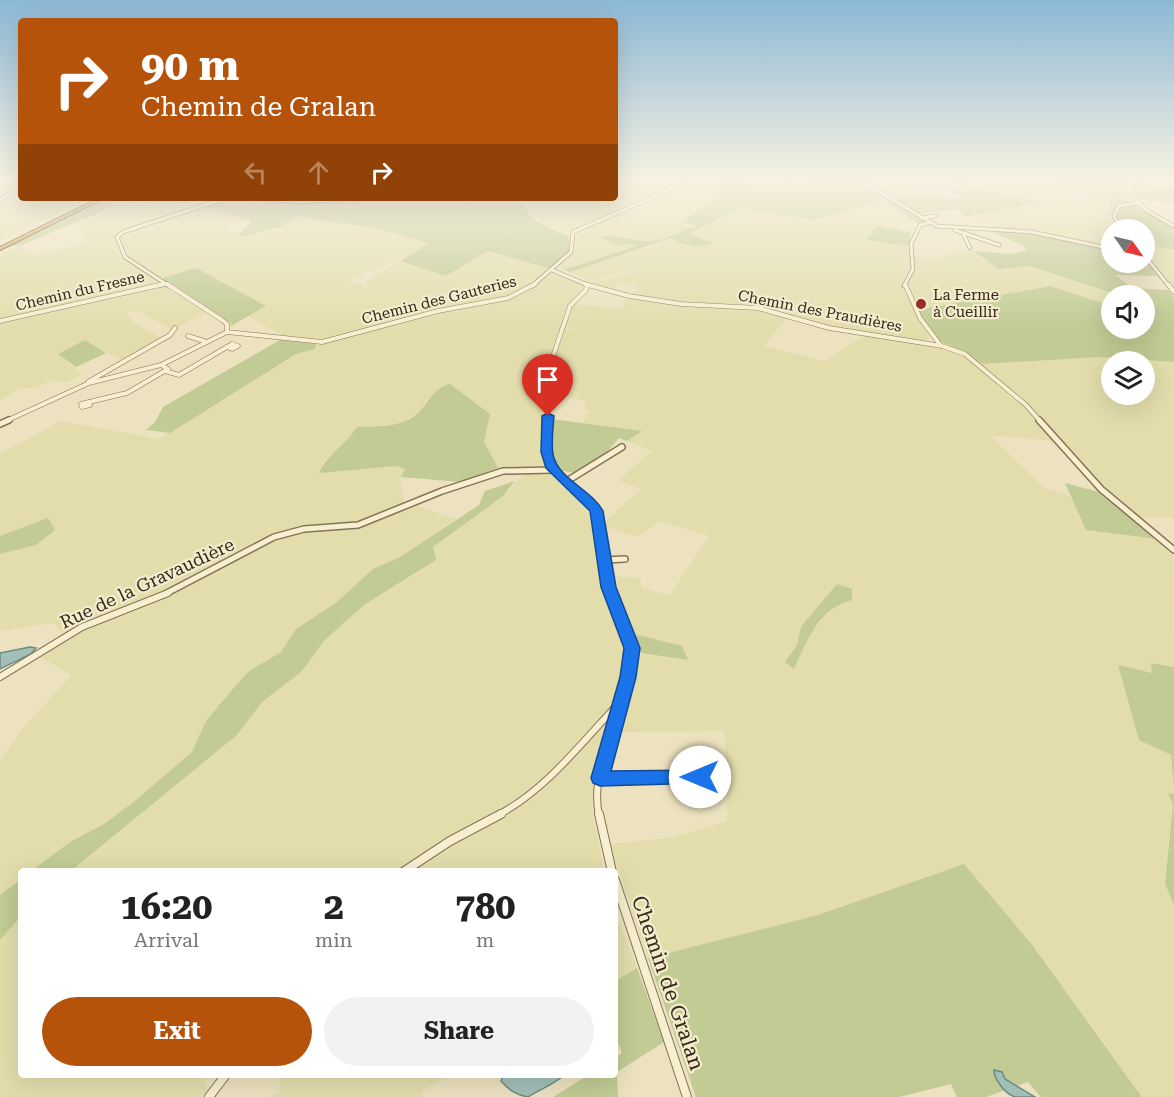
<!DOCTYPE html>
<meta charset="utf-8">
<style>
body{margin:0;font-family:"Roboto Serif",serif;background:#f2f2f2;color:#222;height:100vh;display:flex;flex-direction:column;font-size:22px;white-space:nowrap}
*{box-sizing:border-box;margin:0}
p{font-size:20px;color:#767676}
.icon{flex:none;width:33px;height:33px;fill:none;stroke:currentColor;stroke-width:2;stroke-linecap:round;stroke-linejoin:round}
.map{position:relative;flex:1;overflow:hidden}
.panel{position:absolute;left:18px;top:868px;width:600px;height:210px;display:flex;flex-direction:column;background:#fff;border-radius:6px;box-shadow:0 6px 24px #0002}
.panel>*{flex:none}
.guide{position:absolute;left:18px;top:18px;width:600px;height:183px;border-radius:6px;box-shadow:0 6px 24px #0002;background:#b45309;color:#fff;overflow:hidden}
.needle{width:39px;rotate:124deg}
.tools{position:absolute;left:1101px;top:219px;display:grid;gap:12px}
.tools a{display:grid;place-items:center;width:54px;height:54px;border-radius:50%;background:#fff;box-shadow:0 6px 24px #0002;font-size:30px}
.pin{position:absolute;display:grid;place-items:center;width:51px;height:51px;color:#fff;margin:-62px -26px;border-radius:50% 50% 50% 0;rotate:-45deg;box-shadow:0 0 6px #0007}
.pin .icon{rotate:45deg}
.me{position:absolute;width:66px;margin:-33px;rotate:270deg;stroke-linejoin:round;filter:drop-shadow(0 0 4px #0008)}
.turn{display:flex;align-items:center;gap:21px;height:126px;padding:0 24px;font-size:27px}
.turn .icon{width:78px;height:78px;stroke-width:2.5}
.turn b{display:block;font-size:42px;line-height:51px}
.lanes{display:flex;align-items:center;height:57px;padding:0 24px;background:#0003;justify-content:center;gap:30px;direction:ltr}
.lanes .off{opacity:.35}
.eta{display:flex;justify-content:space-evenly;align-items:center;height:102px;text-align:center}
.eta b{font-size:36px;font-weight:700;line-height:42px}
.primary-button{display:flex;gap:12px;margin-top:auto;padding:12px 24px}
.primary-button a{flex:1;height:69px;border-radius:36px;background:#b45309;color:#fff;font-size:24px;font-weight:700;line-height:69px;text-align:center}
.primary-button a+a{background:#f2f2f2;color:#222}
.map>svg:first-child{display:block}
</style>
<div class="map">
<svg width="1174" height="1097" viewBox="0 0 1174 1097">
<rect width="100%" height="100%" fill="#ede2bf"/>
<g fill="#e3ddac" fill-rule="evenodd">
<path d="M0,179H21V198H90L0,241Z"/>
<path d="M615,179H683L663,191L570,232H564L536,218L523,198H615Z"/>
<path d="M977,179H1036L1084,192L1044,202L968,187Z"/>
<path d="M898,183L934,196L894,200L872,186Z"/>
<path d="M679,186L724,194V196L682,222L697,225L683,232L653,241H636L621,235L602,238L619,246L628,243L637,246L563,270L558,267L575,249V236L578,232Z"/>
<path d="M1099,193L1111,200L1108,217L1120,229L1112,230L1111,248L1046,231L992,228L975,217Z"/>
<path d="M157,198H179L184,211L114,235L121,257L153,275L159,284L0,321V255L21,245L36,256L87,242L77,223Z"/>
<path d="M884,200L918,224L901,222L896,229L877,226L868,240L909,246L910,268L901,284L930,339L922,341L831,326L752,306L682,303L630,294L639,289L622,282L611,290L592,284V282L629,273L636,269L589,280L571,272L688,234L741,208L813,220Z"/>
<path d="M203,206L250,219L225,228L240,233L238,235L252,237L264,230H278L296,216L408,235L428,244L389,265L346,279L368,288L366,281L401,261L446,276L488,251L551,269L538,280L504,298L424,312L340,337L307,341L285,337L248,316L265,307L194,268L163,278L126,256L122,251L119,235Z"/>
<path d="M1144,245L1174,250V288L1145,251Z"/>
<path d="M968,250L999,269L1030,266L1119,294L1112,296L1109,305L1049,286L917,310L906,282L914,269L911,257L941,258L948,253Z"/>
<path d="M551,273L584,283L585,287L565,309L541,385L546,416L543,449L546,466L498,468L484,442L429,397L418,413L401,424L357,427L348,442L325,460L319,472L396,466L405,469L401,478L404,505L356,523L282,530L159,596L105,613L64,634L53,623L0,631V453L61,421L159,439L296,354L315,349L316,344L424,315L514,298L534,288Z"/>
<path d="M164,286L207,313L171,329L137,311L127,313L136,324L162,338L121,360L85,340L59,354L82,375L65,383L53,380L34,388H20L0,400V323Z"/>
<path d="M626,297L748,308L790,318L785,320L764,346L824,361L866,335L960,353L971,359L1026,409L1054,441L990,435L1043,487L1071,497L1086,530L1158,539L1173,556L1174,667L1152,663V673L1118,666L1139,740L1171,755L1174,794L1168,793L1173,804L1165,884L1174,905V1097H1142L1097,1033L964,864L818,915L648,958L610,844L676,837L727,821V775L724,731L618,732L641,653L687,660L682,646L634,634L618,606L617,576L639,578L643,589L670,595L709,536L660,521L638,537L606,527L607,520L641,489L618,480L652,451L627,441L641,431L583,424L589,410L583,409L587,401L568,397L573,387L550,383L553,364L566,329L576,330L565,326L574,304L623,309ZM837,584L836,605L811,632L799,658L785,662Z"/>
<path d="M1100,357L1174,362V518L1138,517L1101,485L1041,419L982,364ZM1112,362H1144V394H1112Z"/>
<path d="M527,471L554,473L589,503L594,512L610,610L614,614L628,648L622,686L604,740L595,786L592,810L604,871L71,872L237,735L262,702L301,672L325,640L364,605L417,573L433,547L503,496Z"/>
<path d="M414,505L456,519L400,557L373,569L337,602L296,629L281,652L249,671L206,721L193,752L154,787L104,824L70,842L31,871L21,872V879L0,895V760L22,729L72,675L40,657L97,622L168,597L275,538L304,531L359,527Z"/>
<path d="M615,912L637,968L615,981Z"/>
<path d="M21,916V1076H201L208,1089L204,1097H0V940Z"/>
<path d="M280,1076H448L422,1091V1097H269L281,1091Z"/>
</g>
<g fill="#c1cb93">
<path d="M687,179H855L887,200L934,196L952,199L962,197L951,192L957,185L948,182L952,179H977L968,187L1044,202L965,217L959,209L914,214L925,223L918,224L884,200L813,220L741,208L689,234L713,243C700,249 683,246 671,238L571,272L563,270L636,246L628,243L619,246L601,238C622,233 632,243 652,241C667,239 681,231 696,226L681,222L724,194L679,186Z"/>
<path d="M1036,179H1139L1131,183L1121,198L1174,227V250L1145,245L1144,230L1126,229L1117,218V215L1113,214L1108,217L1111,200L1102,193L1093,194Z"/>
<path d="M1138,183L1174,187V203L1136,199L1131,193Z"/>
<path d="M106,198H119L112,200L115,206L24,244L5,248Z"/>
<path d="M229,198H468L469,202L480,198H517L534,220L569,237V251L551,269L488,251L446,276L400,261L428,244C386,226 340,225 296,216C281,227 283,227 266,230C253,232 255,237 238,236L252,220L203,206Z"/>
<path d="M877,226L911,232L909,246L867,240Z"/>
<path d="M990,231L1031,233L1111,249L1112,262H1144L1145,259L1157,276L1115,275L1132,288L1169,290L1174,297V362L1100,357L982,364L967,353L939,341L917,310L1050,286L1109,305L1111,303L1112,328H1144V296L1118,295L1030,266L999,269L973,251L1010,254L1028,250C1018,241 1003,238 990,231Z"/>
<path d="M194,268L198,269L266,306L231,326V323L169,285L163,278Z"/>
<path d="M85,340L106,353L76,367L58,354Z"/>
<path d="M280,340L316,344L315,349L296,354L170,433L146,430L155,422L163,407Z"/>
<path d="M450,384L490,414L484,442L498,468L460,482L401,477L405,469L396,466L319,473C327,454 346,445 357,427C377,426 404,428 419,412C430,400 434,388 450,384Z"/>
<path d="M551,419L642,431L627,441L619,438L607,452L575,473L558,470L550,454Z"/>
<path d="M515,481L503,496L433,547L436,560L364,605L325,640L301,672L262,702L237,735L71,871H31L70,842L104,824L135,801L192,752L206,721L232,690L249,671L281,652L296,629L337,602L373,569L400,557L479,505L485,491Z"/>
<path d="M1065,483L1103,493L1158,539L1086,530Z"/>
<path d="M48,518L55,530L36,545L0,554V536Z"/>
<path d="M837,584L852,589V600C818,609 808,639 794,669L785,662L797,645L801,627Z"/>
<path d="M634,634L682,646L688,660L641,653Z"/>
<path d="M1151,663L1174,667V789L1171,755L1139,740L1118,665L1152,673Z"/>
<path d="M1168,793L1174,794V905L1165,884L1173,805Z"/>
<path d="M964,864L1032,945L1142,1097H1041L1028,1082L986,1097H957L951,1084L899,1097H696L648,958L818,915Z"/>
<path d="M21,879V916L0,940V895Z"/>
<path d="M637,968L664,1042L617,1072L618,1097H553L587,1076H615V1058L622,1053L615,1035V981Z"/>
</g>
<g fill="#a2bfb8" stroke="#698c86" stroke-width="1.5">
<path d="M30,647L36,648L31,654L0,669V653Z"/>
<path d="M994,1070L1002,1072L1005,1079L1035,1097C1029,1097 1021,1097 1015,1097C1005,1094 994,1079 994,1070Z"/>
<path d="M503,1076H563C553,1085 540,1089 528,1097C516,1095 509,1090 501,1081Z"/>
</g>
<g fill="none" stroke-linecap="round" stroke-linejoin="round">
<g stroke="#698c86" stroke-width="1.5">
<path d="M659,179L673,181"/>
<path d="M685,182L734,185L825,179"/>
<path d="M240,198L298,204L403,198"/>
</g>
<defs>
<g id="minor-far4">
<path d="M857,179L937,226L1032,232L1112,249"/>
<path d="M1142,179L1130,186L1128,194L1149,212L1174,226"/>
<path d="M1,199L21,187"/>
<path d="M921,218L936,216"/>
<path d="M955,230L999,245"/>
<path d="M1123,230L1114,217L1119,206L1139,203"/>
<path d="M963,233L970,248"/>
<path d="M1144,255L1169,286"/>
<path d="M552,270L590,286"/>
<path d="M158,286L165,284"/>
<path d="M169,286L125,257L117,237L123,232L226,198"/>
<path d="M532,286L571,252L573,232L665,192L685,179"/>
<path d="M904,286L913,269L911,244L920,225L929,223"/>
</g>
<g id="minor-far3">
<path d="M167,284L222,320L227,324V332"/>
<path d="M585,284L629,296L681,304L758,308L829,328L942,346L965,354L1026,405L1040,421"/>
<path d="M905,284L920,318L941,346"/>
<path d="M1168,284L1174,292"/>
<path d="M0,321L164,284"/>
<path d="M188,336L204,341"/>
<path d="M232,344L238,346L232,349L227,347Z"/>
<path d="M165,371L179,375L227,347"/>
<path d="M88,382L170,335L175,328"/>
<path d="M89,402L90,405L82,407L81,404Z"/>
<path d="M89,402L127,393L168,369L161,365"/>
<path d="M6,421L89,383L161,365L227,332L322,342L438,311L508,298L535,284"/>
<path d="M548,421L544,383L570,306L586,290L587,285"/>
</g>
<g id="minor-far2">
<path d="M548,420C546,474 554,470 593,504L597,511L612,594"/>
<path d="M1039,420L1101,489L1174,550"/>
<path d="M0,424L9,420"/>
<path d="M567,481L622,447"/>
<path d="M604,560L625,559"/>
<path d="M165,594L274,537L304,529L358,525L442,491L503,471L554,470"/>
</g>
<g id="minor-far1">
<path d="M0,677L82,627L168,593"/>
<path d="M600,778L700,777"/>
<path d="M498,815C546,790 583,741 620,702"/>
<path d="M599,815C587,762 635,702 632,649C631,634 617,608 611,593"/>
</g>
<g id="minor">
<path d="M599,814L612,872"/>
<path d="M403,872L450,841L501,814"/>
<path d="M615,880L687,1097"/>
<path d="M209,1097L225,1076"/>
</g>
<path id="highway" d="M99,198H104L0,250V247Z"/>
</defs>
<use href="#minor-far4" stroke="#857357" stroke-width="4.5"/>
<use href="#minor-far3" stroke="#857357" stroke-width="5"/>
<use href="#minor-far2" stroke="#857357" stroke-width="8"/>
<use href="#minor-far1" stroke="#857357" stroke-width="8"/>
<use href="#minor" stroke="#857357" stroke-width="10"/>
<use href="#highway" stroke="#53402c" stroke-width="2"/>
<use href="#minor-far4" stroke="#f8efd1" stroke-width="3"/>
<use href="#minor-far3" stroke="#f8efd1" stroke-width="4"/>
<use href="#minor-far2" stroke="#f8efd1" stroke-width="5"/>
<use href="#minor-far1" stroke="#f8efd1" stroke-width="6"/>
<use href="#minor" stroke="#f8efd1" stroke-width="8"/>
<use href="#highway" fill="#dda74e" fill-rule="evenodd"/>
</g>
<linearGradient id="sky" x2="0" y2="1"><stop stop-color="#8cb8d5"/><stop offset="0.54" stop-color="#f7f2e2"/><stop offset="1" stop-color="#f7f2e2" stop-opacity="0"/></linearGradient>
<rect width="1174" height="332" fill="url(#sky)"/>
<path fill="#1a73e8" stroke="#114b97" stroke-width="1.5" d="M548,413L554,416C553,428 551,443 553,455C559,480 591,489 603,511L616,587L640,648L636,677L611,771L700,770L706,772L709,777L706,783L600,786L593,783L591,778L620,677L624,648L601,587L590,511L546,468L541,452L542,416Z"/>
<circle fill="#942e28" stroke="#f5ecce" stroke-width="2" cx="921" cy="304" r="6"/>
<g text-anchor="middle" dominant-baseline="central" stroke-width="4.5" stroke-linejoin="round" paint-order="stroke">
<g font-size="15" fill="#35291c" stroke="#f5ecce">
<text transform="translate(80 291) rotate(-13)">Chemin du Fresne</text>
<text transform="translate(439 300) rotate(-14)">Chemin des Gauteries</text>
<text transform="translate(820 311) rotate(11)">Chemin des Praudières</text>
</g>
<g font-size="15" fill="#35291c" stroke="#f5ecce" text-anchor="start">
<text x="933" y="295">La Ferme<tspan x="933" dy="17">à Cueillir</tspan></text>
</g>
<g font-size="18" fill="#35291c" stroke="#f5ecce">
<text transform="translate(147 583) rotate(-25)">Rue de la Gravaudière</text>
</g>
<g font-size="21" fill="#35291c" stroke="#f5ecce">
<text transform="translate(668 983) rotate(71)">Chemin de Gralan</text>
</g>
</g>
</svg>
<div class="tools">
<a><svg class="needle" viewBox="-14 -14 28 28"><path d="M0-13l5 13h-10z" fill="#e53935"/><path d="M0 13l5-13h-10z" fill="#767676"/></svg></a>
<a><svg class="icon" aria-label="sound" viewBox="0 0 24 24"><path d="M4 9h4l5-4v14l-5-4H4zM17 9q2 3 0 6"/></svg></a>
<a><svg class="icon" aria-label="layers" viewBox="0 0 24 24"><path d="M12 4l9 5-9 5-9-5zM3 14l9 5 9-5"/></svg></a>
</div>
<div class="pin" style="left:548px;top:416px;background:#d93025"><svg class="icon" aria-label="arrive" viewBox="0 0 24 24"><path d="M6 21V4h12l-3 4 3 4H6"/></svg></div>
<svg class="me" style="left:700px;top:777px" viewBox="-20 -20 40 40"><circle r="19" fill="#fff"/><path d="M0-13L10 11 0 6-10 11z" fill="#1a73e8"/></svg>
<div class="guide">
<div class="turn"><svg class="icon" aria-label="right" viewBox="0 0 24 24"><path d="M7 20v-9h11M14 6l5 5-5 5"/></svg><div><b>90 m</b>Chemin de Gralan</div></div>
<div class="lanes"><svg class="icon off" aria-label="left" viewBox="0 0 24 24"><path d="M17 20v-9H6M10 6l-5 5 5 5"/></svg><svg class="icon off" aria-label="ahead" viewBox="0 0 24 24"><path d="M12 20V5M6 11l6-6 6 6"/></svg><svg class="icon" aria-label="right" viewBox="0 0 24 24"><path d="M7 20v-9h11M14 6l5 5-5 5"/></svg></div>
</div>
<section class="panel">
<div class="eta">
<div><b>16:20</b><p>Arrival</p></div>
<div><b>2</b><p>min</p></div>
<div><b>780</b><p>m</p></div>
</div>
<div class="primary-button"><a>Exit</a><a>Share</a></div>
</section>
</div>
